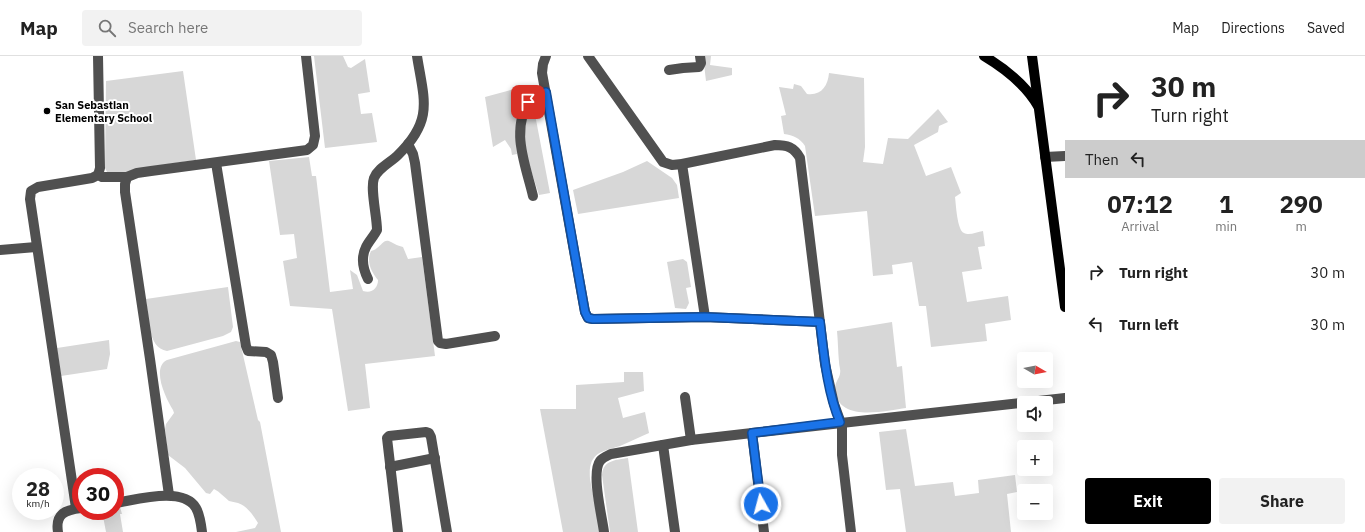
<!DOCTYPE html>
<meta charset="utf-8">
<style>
body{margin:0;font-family:"IBM Plex Sans",sans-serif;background:#f2f2f2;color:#222;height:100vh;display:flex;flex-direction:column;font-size:15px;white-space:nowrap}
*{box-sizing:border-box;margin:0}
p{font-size:13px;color:#767676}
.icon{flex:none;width:22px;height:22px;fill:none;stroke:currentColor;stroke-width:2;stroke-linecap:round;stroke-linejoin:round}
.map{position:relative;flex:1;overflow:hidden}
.panel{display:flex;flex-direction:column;background:#fff;width:300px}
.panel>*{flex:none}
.banner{background:#fff;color:#222;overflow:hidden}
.needle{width:26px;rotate:99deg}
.buttons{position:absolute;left:1017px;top:296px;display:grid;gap:8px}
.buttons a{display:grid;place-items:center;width:36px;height:36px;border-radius:4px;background:#fff;box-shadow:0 4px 16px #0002;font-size:20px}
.speed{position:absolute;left:12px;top:412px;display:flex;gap:8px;font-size:20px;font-weight:700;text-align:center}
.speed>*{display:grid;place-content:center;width:52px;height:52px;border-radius:50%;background:#fff;box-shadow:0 4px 16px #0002;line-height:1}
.speed small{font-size:10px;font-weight:400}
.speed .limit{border:6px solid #d22;background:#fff;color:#111}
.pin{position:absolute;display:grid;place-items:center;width:34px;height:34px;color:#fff;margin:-17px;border-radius:8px;box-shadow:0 2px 6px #0006}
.me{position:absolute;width:44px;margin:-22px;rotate:353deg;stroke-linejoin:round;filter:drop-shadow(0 0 3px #0008)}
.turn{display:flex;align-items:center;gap:14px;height:84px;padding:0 20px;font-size:18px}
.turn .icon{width:52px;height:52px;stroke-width:2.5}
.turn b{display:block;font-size:28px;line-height:34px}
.then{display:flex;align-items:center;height:38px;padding:0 20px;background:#0003;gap:8px;font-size:15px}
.eta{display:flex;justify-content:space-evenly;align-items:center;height:68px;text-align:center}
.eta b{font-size:24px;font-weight:800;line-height:28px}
.action{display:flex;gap:8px;margin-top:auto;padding:8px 20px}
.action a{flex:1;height:46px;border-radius:4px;background:#000;color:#fff;font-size:16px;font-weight:800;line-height:46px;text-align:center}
.action a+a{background:#f2f2f2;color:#222}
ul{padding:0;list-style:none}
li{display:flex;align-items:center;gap:12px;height:52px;padding:0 20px}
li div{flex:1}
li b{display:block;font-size:15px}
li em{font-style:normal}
header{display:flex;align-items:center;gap:24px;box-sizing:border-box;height:56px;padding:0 20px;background:#fff;border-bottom:1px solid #e0e0e0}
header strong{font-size:19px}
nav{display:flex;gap:22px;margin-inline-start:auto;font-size:14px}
.search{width:280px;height:36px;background:#f2f2f2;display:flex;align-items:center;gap:10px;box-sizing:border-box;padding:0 14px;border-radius:4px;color:#767676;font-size:15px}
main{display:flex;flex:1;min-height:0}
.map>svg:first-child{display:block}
</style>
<header>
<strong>Map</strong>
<div class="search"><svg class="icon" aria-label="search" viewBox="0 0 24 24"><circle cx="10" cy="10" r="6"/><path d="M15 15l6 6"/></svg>Search here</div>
<nav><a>Map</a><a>Directions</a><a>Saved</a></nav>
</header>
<main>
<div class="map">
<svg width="1065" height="476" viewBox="0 0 1065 476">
<rect width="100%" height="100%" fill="#fff"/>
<g fill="#d7d7d7">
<path d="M314,0H343L348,11L351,12L365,3L370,36L358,38L361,58L372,57L377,86L325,92Z"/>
<path d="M703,0H711L710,9L732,12V19L706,25Z"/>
<path d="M183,15L196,104L148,111L125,117L107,116L105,112L106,25Z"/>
<path d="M829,17L864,22L865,91L863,106L883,108L888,82L908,83L938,53L948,66L939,70L938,76L914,89L926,120L951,111L961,137L955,141C956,148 957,174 964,177C969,180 977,176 983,175L985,190L978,191L982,213L962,216L967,246L1008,240L1011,264L985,268L987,285L931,291L926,250H919L912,206L892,209L893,218L873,220L867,155L815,160L805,90C800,82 793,79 784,78L781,60L786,59L779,31L793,33L794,28L801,30L807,38C821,40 828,30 829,17Z"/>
<path d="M529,29L530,32L521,53L515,75L517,98L512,99L511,93L505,84L493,91L485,41Z"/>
<path d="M533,48L550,137L539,139C534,122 525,100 524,81C523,70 528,58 533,48Z"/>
<path d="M309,101L312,120H316L330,236L353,233L350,214L357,219L363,235C372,238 378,232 378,224C371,216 366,205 371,195C373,194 375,194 377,192C382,189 384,182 391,186C395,188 398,190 403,191L408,203L422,201L435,300L365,308L370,352L348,355L332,253L290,250L283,205L297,202L294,178L280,179L269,105Z"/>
<path d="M647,105L672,122L677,129L679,142L578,158L573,134L623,116Z"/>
<path d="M683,203L687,206L691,231L686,232L689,247L686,253L675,252L667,206Z"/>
<path d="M228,231L233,271L231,276L223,280L167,295C147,292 149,260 146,243Z"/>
<path d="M892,266L897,311L902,310L906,352C885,355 837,367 835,333C835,326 839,323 840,318C841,314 839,310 839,306C838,296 838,285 837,275Z"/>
<path d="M109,284L110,298L107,313L61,320L57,292Z"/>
<path d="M236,285L240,286L258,364L260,366L281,476H236L255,472L258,467C253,459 247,450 238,447C235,446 232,446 229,445C224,441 220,436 214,433L210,438L206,437L185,412L168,399L165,373L166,368L174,357L173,354C166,343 151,312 167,304Z"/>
<path d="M624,316H643L644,335L618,342L623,362L645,356L649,377C639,381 630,386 620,390C600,396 588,397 590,423L600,476H563L540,353H576V329L624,326Z"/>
<path d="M906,373L915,430L953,426L955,440L979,437L978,424L1015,419L1017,436L1007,438L1011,476H906L900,433L886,434L879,376Z"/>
<path d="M628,402L638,476H610L602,419C603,404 616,404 628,402Z"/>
<path d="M120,451L122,458H120L123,476H106L102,455H115V452Z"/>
</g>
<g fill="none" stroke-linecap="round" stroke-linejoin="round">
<g stroke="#505050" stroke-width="10">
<path d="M98,0L100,112L98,119"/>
<path d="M546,0L543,8L542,17L585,256L588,262L593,263L705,261L820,266"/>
<path d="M588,0L663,106L672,109L682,108L775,89C787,89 794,91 800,102L825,308L834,348L842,370V399L851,476"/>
<path d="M669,14L683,12L699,11L701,7L700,0"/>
<path d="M408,88L413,98L415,107L438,285L440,287L446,288L495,280"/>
<path d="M1045,101L1065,100"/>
<path d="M216,107L246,290L248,295L266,296L271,299L273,306L278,342"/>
<path d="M682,108L705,261"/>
<path d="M127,121L125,128V136L150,303L169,439"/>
<path d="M533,140C525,106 509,73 532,40L546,37"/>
<path d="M0,194L36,191"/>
<path d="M368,223C363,213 361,201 366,191C369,185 374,180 377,174C377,160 370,133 374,122C378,112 391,106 398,99C434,64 424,44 417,0"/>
<path d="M685,341L691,384"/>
<path d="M752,377L764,476"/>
<path d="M663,389L675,476"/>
<path d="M390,411L435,402"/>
<path d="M115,447C136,444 183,430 196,452C200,459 201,468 202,476"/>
<path d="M76,452L30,143L31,135L38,131L92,122L98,119L102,121H127L137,117L151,115L307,94L313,89L315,80L306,0"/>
<path d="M58,476C55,458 65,454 81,452"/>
<path d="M398,476L387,382L389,380L426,376L429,377L431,381L447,476"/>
<path d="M604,476C602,460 591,417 600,405C603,401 607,400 611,398L691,384L752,377L1065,342"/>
</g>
<g stroke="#000" stroke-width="10">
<path d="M984,0C1004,12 1026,29 1038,50"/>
<path d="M1032,0L1065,251"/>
</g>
</g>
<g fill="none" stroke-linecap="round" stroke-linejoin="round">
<defs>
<path id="route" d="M528,46L533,39L546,36L585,256L588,262L593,263L705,261L820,266C824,299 827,335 840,366L752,377L761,448"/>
</defs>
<use href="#route" stroke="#114b97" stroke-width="10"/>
<use href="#route" stroke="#1a73e8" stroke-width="7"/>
</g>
<circle fill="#000" stroke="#fff" stroke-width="1.5" cx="47" cy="55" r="4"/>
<g text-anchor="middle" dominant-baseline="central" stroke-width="4" stroke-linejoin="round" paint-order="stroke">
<g font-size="11" font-weight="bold" fill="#000" stroke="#fff" text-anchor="start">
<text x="55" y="49">San Sebastian<tspan x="55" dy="13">Elementary School</tspan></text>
</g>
</g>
</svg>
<div class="buttons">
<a><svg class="needle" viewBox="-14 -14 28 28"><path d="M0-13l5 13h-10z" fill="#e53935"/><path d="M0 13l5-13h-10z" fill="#767676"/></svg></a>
<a><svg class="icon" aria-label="sound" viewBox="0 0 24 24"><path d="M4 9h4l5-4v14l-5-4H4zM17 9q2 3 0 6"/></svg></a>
<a>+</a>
<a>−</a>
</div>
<div class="speed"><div>28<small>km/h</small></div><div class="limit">30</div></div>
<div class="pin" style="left:528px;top:46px;background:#d93025"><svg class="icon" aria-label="arrive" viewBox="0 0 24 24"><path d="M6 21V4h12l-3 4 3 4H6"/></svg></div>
<svg class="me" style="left:761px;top:448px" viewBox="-20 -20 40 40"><circle r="17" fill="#1a73e8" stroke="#fff" stroke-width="3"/><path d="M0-11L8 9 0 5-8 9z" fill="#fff"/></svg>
</div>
<section class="panel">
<div class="banner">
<div class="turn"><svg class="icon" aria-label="right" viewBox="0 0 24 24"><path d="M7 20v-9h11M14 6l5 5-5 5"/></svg><div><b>30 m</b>Turn right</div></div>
<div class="then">Then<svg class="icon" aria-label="left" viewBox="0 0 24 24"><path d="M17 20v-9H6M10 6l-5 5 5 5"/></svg></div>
</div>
<div class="eta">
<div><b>07:12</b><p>Arrival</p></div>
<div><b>1</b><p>min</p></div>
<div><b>290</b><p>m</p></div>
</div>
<ul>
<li><svg class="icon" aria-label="right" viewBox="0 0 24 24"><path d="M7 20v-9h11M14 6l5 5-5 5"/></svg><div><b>Turn right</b></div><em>30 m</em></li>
<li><svg class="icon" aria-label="left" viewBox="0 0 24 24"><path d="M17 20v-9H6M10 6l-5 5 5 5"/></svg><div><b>Turn left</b></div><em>30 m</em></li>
</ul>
<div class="action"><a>Exit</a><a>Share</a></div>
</section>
</main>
